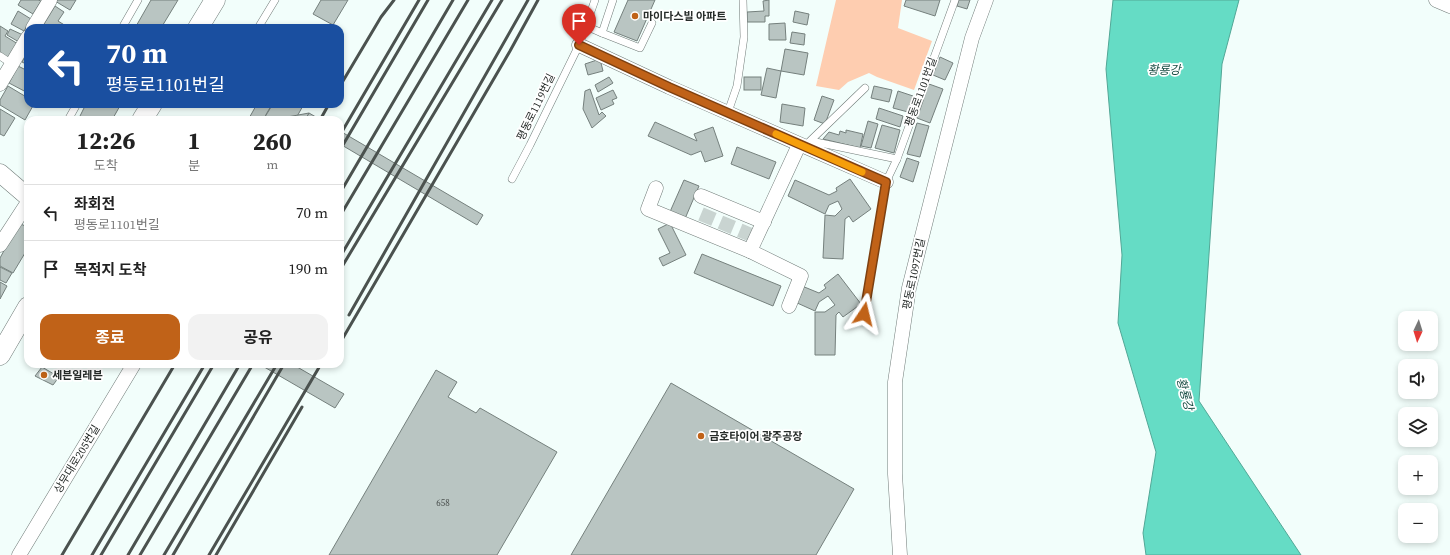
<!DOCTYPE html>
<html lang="ko">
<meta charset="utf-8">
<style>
body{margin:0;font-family:"Source Serif 4","Noto Sans KR",serif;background:#f2f2f2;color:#222;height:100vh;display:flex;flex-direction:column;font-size:15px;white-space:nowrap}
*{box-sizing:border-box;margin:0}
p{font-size:13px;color:#767676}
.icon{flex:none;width:22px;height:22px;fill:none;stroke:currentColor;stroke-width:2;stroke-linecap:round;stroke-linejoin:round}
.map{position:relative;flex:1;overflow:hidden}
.drawer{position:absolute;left:24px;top:116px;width:320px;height:252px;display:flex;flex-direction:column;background:#fff;border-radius:12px;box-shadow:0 2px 6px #0003}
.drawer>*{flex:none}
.banner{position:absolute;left:24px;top:24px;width:320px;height:84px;border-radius:12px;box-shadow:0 2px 6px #0003;background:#1a4fa0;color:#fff;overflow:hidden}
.needle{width:26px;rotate:184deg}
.fabs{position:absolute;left:1398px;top:311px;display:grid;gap:8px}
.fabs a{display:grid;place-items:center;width:40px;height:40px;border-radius:8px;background:#fff;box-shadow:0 2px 6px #0003;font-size:20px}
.pin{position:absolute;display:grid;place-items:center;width:34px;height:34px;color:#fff;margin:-41px -17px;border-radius:50% 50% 50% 0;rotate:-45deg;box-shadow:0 0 4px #0007}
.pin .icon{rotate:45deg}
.me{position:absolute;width:44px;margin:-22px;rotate:10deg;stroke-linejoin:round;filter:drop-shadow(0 0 3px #0008)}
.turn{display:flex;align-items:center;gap:14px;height:84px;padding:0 16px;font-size:18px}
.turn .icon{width:52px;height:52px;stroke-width:2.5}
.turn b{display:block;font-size:28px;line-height:34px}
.eta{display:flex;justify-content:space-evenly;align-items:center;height:68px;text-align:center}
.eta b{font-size:24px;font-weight:700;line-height:28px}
.action{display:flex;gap:8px;margin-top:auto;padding:8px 16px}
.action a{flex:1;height:46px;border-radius:12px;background:#c06218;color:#fff;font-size:16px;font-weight:700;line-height:46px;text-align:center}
.action a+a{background:#f2f2f2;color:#222}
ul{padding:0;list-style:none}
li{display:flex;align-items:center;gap:12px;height:56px;padding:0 16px;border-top:1px solid #e0e0e0}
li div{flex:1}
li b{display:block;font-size:15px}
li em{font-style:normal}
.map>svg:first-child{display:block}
</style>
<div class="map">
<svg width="1450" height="555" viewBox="0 0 1450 555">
<rect width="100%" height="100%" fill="#f2fefb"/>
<path fill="#fecdb0" d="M836,0H902L898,28L932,41L914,90L877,77L869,73L848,82L839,90L816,86Z"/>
<path fill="#65dcc5" stroke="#52a796" d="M1113,0H1239L1222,64L1199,401L1301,555H1146L1143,533L1156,452L1118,323L1122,255L1106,69Z"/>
<g fill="#b9c5c2" stroke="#75807d">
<path d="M21,0H38L41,1L33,14L18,5Z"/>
<path d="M56,0H76L70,10L55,1Z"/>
<path d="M151,0H178L161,28H135Z"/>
<path d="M321,0H348L333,25L313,14Z"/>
<path d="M628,0H655L637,41L614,32Z"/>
<path d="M769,0V16H765V22H747V12L764,11L763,1Z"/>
<path d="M906,0H940L935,16L904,6Z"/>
<path d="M959,0H970L967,9L957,6Z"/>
<path d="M55,6L64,12L58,21L66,26L64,28H50L44,24Z"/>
<path d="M18,11L31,19L24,31L11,24Z"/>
<path d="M795,11L809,14L807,25L793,22Z"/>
<path d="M785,23L786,40H769V24Z"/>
<path d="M0,26L8,31L5,36L18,44L9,58L0,53Z"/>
<path d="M10,29L23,35L19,42L7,35Z"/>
<path d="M792,32L805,34L804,45L790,43Z"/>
<path d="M785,49L808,53L804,75L781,71Z"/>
<path d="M28,51V65L22,62Z"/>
<path d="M940,57L953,63L945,80L933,75Z"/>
<path d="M600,59L603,71L588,75L585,64Z"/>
<path d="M18,66L28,71V93L9,83Z"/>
<path d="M767,68L781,71L776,98L761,95Z"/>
<path d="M609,77L613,83L598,92L595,85Z"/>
<rect x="744" y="77" width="17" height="13"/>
<path d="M929,84L943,89L930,123L917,118Z"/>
<path d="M8,86L28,98V104H34L25,120L0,105V100Z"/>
<path d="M874,86L892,90L889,102L871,98Z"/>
<path d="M590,89L599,115L602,112L606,116L592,128L583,109L585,91Z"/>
<path d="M613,90L617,98L612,100L614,104L601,110L596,98Z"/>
<path d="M898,91L913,96L908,112L893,108Z"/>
<path d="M822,96L834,100L825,124L814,120Z"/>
<path d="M86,104H121L112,120H78Z"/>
<path d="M257,104H272L263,120H248Z"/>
<path d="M273,104H304L295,120H263Z"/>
<path d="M782,104L805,108L803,126L780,122Z"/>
<path d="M879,108L903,116L900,127L876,119Z"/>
<path d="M0,109L15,118L4,136L0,134Z"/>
<path d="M309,113L321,120H305Z"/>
<path d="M309,113L305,120H271Z"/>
<path d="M868,121L878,124L871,148L861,146Z"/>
<path d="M655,122L697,141L694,134L713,127L723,156L705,162L701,151L691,155L648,136Z"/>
<path d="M917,123L929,126L920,157L907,154Z"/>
<path d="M882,125L900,130L894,153L875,148Z"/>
<path d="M846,130L863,134L860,148L823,139L829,132L839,135L840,131L846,133Z"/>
<path d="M340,131L483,215L477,225L340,144Z"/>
<path d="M737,147L776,162L769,179L731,164Z"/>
<path d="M907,158L919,162L913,182L900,177Z"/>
<path d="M850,179L871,209L853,222L849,216L845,219L843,259L823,258L825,215L835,216L842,209L838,201L829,205L825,214L788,196L795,180L829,195L837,191L836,188Z"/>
<path d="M684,180L699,186L684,221L669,214Z"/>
<path d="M19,223L25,226L28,248L13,273L0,266V258Z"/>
<path d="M670,223L686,255L663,266L659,258L670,253L658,229Z"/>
<path d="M702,254L781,286L773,306L694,273Z"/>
<path d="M0,267L12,273L6,283L0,280Z"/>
<path d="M838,274L861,304L843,317L839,312L836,315L835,355H815V312H825L835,305L828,296L819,302L815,311L795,302L802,286L819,293L826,288L824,285Z"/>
<path d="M0,282L7,286L0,299Z"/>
<path d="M259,364H292L344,394L335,408Z"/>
<path d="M42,367L59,377L53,385L35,376Z"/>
<path d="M436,370L457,382L448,397L476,413L480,408L557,452L497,555H329Z"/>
<path d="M671,383L854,489L816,555H571Z"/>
</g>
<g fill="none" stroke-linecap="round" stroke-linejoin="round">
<path stroke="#c9d4d1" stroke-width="14" stroke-dasharray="14 7" stroke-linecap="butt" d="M701,214L756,237"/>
<defs>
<g id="service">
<path d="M613,0L602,33L640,48L652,23"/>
<path d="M586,26L602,33"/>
<path d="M122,28L138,0"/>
<path d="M258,28L275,0"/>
<path d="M0,56L12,64"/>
<path d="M728,112L737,86L744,37L743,0"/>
<path d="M68,120L77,104"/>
<path d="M811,141L897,159"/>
<path d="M809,142L865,88"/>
<path d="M512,179L530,145L579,45L595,0"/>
<path d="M864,314L886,182L897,159L955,0"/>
</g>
<g id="minor">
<path d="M1436,0L1450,6"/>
<path d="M33,28L50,0"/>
<path d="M579,45L669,87L886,182"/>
<path d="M0,84L28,37"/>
<path d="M656,188L648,209L750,251"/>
<path d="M701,196L764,222"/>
<path d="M0,245L28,202"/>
<path d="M789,306L801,276L750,251L799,145"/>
<path d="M19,555L134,364"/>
<path d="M900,555L895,474V382L909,288L972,38L986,0"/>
</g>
<path id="tertiary" d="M0,173L28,197"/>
<g id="secondary">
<path d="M198,28L215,0"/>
<path d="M142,120L152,104"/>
<path d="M0,355L28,307"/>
</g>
</defs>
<use href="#service" stroke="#707b78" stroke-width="8"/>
<use href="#minor" stroke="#707b78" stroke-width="15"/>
<use href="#tertiary" stroke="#707b78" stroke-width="19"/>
<use href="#secondary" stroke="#707b78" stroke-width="21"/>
<use href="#service" stroke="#fff" stroke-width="7"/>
<use href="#minor" stroke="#fff" stroke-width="14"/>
<use href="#tertiary" stroke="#fff" stroke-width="18"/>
<use href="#secondary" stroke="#fff" stroke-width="20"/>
<g stroke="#4b524f" stroke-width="3">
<path d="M340,86L381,17L394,0"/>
<path d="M320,120L329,104"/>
<path d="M340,135L419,0"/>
<path d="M340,150L428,0"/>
<path d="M340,193L453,0"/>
<path d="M340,216L468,0"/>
<path d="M340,257L492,0"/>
<path d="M340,270L502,0"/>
<path d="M349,315L528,0"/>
<path d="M340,343L510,51L538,0"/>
<path d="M62,555L175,364"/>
<path d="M92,555L205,364"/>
<path d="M101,555L214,364"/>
<path d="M128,555L240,364"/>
<path d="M140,555L253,364"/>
<path d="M164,555L277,364"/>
<path d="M173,555L284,364"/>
<path d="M209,555L321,364"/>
<path d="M216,555L302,407"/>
</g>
</g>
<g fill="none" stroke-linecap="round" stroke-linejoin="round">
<defs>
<path id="route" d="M579,45L669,87L886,182L864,314"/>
</defs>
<use href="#route" stroke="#7d4010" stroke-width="10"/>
<use href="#route" stroke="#c06218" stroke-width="7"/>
<path stroke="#f59e0b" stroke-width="7" d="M776,134L862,172"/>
</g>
<g fill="#c06218" stroke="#fff" stroke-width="1.5">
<circle cx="635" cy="16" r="4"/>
<circle cx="44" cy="375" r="4"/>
<circle cx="701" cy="436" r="4"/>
</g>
<g text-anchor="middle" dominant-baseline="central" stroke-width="3.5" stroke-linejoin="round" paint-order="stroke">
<g font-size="9" fill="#4c5250">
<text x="443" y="503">658</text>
</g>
<g font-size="11" font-weight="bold" fill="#272c2a" stroke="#fff" text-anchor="start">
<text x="643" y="16">마이다스빌 아파트</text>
<text x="52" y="375">세븐일레븐</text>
<text x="709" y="436">금호타이어 광주공장</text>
</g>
<g font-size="11" fill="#272c2a" stroke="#fff">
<text transform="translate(921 92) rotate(-70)">평동로1101번길</text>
<text transform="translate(536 107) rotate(-64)">평동로1119번길</text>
<text transform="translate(914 274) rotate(-78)">평동로1097번길</text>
<text transform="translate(77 459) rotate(-59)">상무대로205번길</text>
</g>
<g font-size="12" font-style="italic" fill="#194d44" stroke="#fff">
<text x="1164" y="70">황룡강</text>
<text transform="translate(1185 394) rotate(75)">황룡강</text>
</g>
</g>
</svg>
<div class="fabs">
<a><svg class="needle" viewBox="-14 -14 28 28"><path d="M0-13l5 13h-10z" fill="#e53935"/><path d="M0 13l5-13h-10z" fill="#767676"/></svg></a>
<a><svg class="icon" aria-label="sound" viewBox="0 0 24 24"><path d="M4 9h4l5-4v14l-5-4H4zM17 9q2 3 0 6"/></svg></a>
<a><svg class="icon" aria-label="layers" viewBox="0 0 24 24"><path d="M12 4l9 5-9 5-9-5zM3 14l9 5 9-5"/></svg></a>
<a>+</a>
<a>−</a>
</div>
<div class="pin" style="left:579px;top:45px;background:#d93025"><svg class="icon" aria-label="arrive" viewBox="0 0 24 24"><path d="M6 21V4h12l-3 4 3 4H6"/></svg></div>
<svg class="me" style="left:864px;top:314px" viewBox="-20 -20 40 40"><path d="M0-17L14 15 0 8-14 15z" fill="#c06218" stroke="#fff" stroke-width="4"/></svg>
<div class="banner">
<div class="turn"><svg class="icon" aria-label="left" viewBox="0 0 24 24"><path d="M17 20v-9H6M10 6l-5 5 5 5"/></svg><div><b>70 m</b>평동로1101번길</div></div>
</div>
<section class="drawer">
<div class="eta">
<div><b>12:26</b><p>도착</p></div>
<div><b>1</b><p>분</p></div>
<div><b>260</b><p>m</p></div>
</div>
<ul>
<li><svg class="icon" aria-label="left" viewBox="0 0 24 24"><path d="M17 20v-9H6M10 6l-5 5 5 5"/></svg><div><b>좌회전</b><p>평동로1101번길</p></div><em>70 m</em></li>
<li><svg class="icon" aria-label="arrive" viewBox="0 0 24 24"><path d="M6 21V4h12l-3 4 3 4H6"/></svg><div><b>목적지 도착</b></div><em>190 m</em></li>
</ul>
<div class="action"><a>종료</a><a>공유</a></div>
</section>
</div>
